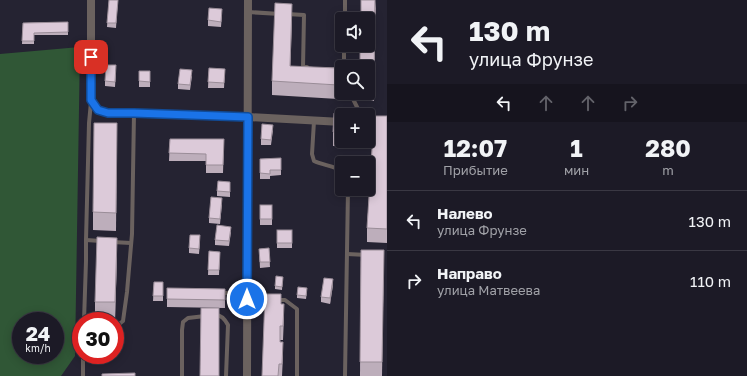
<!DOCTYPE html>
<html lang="ru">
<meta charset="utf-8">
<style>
body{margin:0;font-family:"Golos Text",sans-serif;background:#25232e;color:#f1f3f6;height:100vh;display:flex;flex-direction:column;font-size:15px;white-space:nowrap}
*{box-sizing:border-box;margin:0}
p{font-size:13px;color:#a0a1a7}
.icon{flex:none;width:22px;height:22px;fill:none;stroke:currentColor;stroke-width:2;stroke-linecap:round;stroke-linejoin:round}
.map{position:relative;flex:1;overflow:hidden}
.panel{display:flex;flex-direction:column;background:#1c1a26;width:360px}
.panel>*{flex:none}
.banner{background:#1c1a26;color:#f1f3f6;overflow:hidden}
.buttons{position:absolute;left:335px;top:12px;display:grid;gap:8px}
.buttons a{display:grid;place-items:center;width:40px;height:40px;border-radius:4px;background:#1c1a26;box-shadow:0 2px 10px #0003,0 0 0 1px #3a3843;font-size:20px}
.speed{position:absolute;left:12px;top:312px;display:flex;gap:8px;font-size:20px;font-weight:700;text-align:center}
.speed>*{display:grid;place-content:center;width:52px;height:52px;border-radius:50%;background:#1c1a26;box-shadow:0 2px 10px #0003,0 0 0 1px #3a3843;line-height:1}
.speed small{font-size:10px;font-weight:400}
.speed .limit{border:6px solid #d22;background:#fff;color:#111}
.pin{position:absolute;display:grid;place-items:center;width:34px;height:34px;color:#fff;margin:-17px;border-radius:8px;box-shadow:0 2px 6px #0006}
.me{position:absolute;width:44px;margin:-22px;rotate:0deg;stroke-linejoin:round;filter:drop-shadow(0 0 3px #0008)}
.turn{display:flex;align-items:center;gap:14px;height:84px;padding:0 16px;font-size:18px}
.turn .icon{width:52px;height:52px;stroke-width:2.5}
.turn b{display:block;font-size:28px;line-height:34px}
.lanes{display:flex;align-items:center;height:38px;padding:0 16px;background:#0003;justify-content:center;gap:20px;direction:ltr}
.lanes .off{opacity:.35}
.eta{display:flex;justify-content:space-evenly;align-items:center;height:68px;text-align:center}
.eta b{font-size:24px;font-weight:700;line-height:28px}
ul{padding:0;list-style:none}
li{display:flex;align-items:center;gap:12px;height:60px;padding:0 16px;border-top:1px solid #3a3843}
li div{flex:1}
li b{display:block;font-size:15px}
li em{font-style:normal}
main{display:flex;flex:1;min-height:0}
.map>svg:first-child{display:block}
</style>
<main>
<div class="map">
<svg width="387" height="376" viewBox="0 0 387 376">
<rect width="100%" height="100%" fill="#252332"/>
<path fill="#305736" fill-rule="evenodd" d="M80,47L75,356L61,376H0V54ZM21,321H55V355H21Z"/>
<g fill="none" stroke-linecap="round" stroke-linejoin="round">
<g stroke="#6b625f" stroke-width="4">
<path d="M248,12L280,14"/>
<path d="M287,14L304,15L303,67H307"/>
<path d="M345,19V0"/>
<path d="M344,67V45"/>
<path d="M334,69L337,70L342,77"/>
<path d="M350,93L361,115"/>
<path d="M314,121L312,154L314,161C322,165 335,166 342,171"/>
<path d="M86,240L101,241"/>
<path d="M112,242L131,243"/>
<path d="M347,254L367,255"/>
<path d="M221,293H247"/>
<path d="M247,299L269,300"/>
<path d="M277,300H285L297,309V376"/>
<path d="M214,315C221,314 225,319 228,325L226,376"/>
<path d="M84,321L86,261V240L89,123L91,102"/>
<path d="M115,326L118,325L123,321L127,292L132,234L134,113"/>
<path d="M83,376V355"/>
<path d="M182,376V330L183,322L188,318L205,316"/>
<path d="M345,376L348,189"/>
</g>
<g stroke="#6b625f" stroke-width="8">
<path d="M91,0V100L98,110L108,113H134L248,117L342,122"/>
<path d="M247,376L248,0"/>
</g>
</g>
<g fill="#bdaebb">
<path d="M109,0H118L116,28L107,27Z"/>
<path d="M376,0L374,101H361V93H368V67Z"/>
<path d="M222,14L221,27L208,26V20Z"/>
<path d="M292,18L290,66L337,68L338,99L272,95V81Z"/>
<path d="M68,22V35H34V44H22L23,23Z"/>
<path d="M209,68L225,69L224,88H208Z"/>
<path d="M116,71L115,87L105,86V81Z"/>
<rect x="139" y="71" width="11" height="16"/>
<path d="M192,76L190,90L178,89V84Z"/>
<path d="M342,115V141H368V116H387V243L367,242V228L372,148L333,146V132Z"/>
<path d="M117,123L116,231L93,230V212Z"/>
<path d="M273,130L271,145H261V139Z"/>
<path d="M170,139H224L223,173H206V161H169Z"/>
<path d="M281,158V175L270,176V179H260V159Z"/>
<path d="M230,187V197L217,196V191Z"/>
<path d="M222,204L220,224L209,223V218Z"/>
<rect x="260" y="205" width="12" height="20"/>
<rect x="277" y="230" width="15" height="18"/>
<path d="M231,232L229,246L215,245V240Z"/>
<path d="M200,241L199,254L189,253V248Z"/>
<path d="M269,248L270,267L260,268L259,249Z"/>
<path d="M361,250H384L382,376H360Z"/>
<path d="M209,251L220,252L219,275H208Z"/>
<path d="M117,256L115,320H95V302Z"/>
<path d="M283,277L282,290L275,289V286Z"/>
<path d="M154,282H163V301H153Z"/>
<path d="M333,285L330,304L321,302V297Z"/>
<path d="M167,288L225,289V308L167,307Z"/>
<path d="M307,291L306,299L297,298V295Z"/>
<path d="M281,304L284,317L283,340H280L283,356L282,376H262Z"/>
</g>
<g fill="#9a8d98">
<path d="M292,4V18L290,80V66Z"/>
<path d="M117,238V256L115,320V302Z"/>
<path d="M333,279V285L330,304V298Z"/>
</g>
<g fill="#dccad9" stroke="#9a8d98">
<path d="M109,0H118L116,23H107Z"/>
<path d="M361,0H375L374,87H368V67H360V45H368V19H361Z"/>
<path d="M275,3L292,4L290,66L337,68L338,85L272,81Z"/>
<path d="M209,8L222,9L221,22L208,20Z"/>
<path d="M68,22V32L34,33V41H22L23,23Z"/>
<path d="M106,65H116L115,82L105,81Z"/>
<path d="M209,68L225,69L224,83L208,82Z"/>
<path d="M180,69L192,70L190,85L178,84Z"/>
<path d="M139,71H150V82L139,81Z"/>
<path d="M345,112L364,114L367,115H342V132H333L334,113L342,114Z"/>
<path d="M368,116H387V229L367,228L373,134H368Z"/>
<path d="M94,123H117L116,213L93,212Z"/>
<path d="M262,124L273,125L271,140L261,139Z"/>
<path d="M170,139H224L223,165H206V154L169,153Z"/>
<path d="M281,158V170H270V174L260,173V159Z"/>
<path d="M218,181L230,182V192L217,191Z"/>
<path d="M211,197L222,198L220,219L209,218Z"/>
<rect x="260" y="205" width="12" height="14"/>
<path d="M217,225L231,227L229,241L215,240Z"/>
<rect x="277" y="230" width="15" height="13"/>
<path d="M190,235H200L199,249L189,248Z"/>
<path d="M97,237L117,238L115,302H95Z"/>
<path d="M269,248L270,262H260L259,249Z"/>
<path d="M361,250H384L382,362H360Z"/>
<path d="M209,251L220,252L219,270H208Z"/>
<path d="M276,276L283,277L282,287L275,286Z"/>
<path d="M324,278L333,279L330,298L321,297Z"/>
<path d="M154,282H163V296H153Z"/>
<path d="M298,287L307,288L306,296L297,295Z"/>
<path d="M167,288L225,289V300L167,299Z"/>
<path d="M265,294H281V304H284L283,326H280V342H283L282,364H279L278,376H262Z"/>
<path d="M201,308H219V376H200Z"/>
<path d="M135,373V376H102V374Z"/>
</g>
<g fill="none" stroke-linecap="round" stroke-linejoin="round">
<defs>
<path id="route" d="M91,57V100L98,110L108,113H134L248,117L247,299"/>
</defs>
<use href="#route" stroke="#114b97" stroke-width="10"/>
<use href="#route" stroke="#1a73e8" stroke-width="7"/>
</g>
</svg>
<div class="buttons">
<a><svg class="icon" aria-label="sound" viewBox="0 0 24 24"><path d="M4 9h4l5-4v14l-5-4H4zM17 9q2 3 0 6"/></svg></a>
<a><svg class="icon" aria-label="search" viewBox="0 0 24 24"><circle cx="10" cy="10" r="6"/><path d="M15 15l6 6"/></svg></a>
<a>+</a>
<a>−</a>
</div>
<div class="speed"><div>24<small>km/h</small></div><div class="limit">30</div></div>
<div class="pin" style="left:91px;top:57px;background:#d93025"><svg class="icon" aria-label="arrive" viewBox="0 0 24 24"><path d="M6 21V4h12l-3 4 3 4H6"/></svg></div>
<svg class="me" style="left:247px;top:299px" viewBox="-20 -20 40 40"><circle r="17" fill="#1a73e8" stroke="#fff" stroke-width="3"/><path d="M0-11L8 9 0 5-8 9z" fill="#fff"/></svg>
</div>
<section class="panel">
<div class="banner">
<div class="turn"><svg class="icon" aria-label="left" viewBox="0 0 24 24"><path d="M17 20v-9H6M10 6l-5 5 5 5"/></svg><div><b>130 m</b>улица Фрунзе</div></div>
<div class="lanes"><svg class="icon" aria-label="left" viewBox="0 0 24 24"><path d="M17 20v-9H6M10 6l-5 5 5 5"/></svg><svg class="icon off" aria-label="ahead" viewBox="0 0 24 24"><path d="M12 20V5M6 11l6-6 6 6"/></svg><svg class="icon off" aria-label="ahead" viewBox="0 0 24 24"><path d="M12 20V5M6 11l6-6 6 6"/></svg><svg class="icon off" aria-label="right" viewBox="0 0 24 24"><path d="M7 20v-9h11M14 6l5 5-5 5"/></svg></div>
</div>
<div class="eta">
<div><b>12:07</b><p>Прибытие</p></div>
<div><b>1</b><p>мин</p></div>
<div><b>280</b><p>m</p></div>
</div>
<ul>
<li><svg class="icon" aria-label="left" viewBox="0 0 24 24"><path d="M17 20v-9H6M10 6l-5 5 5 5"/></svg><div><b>Налево</b><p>улица Фрунзе</p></div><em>130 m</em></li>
<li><svg class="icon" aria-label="right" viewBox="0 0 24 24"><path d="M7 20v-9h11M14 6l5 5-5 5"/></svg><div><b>Направо</b><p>улица Матвеева</p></div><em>110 m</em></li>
</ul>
</section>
</main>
